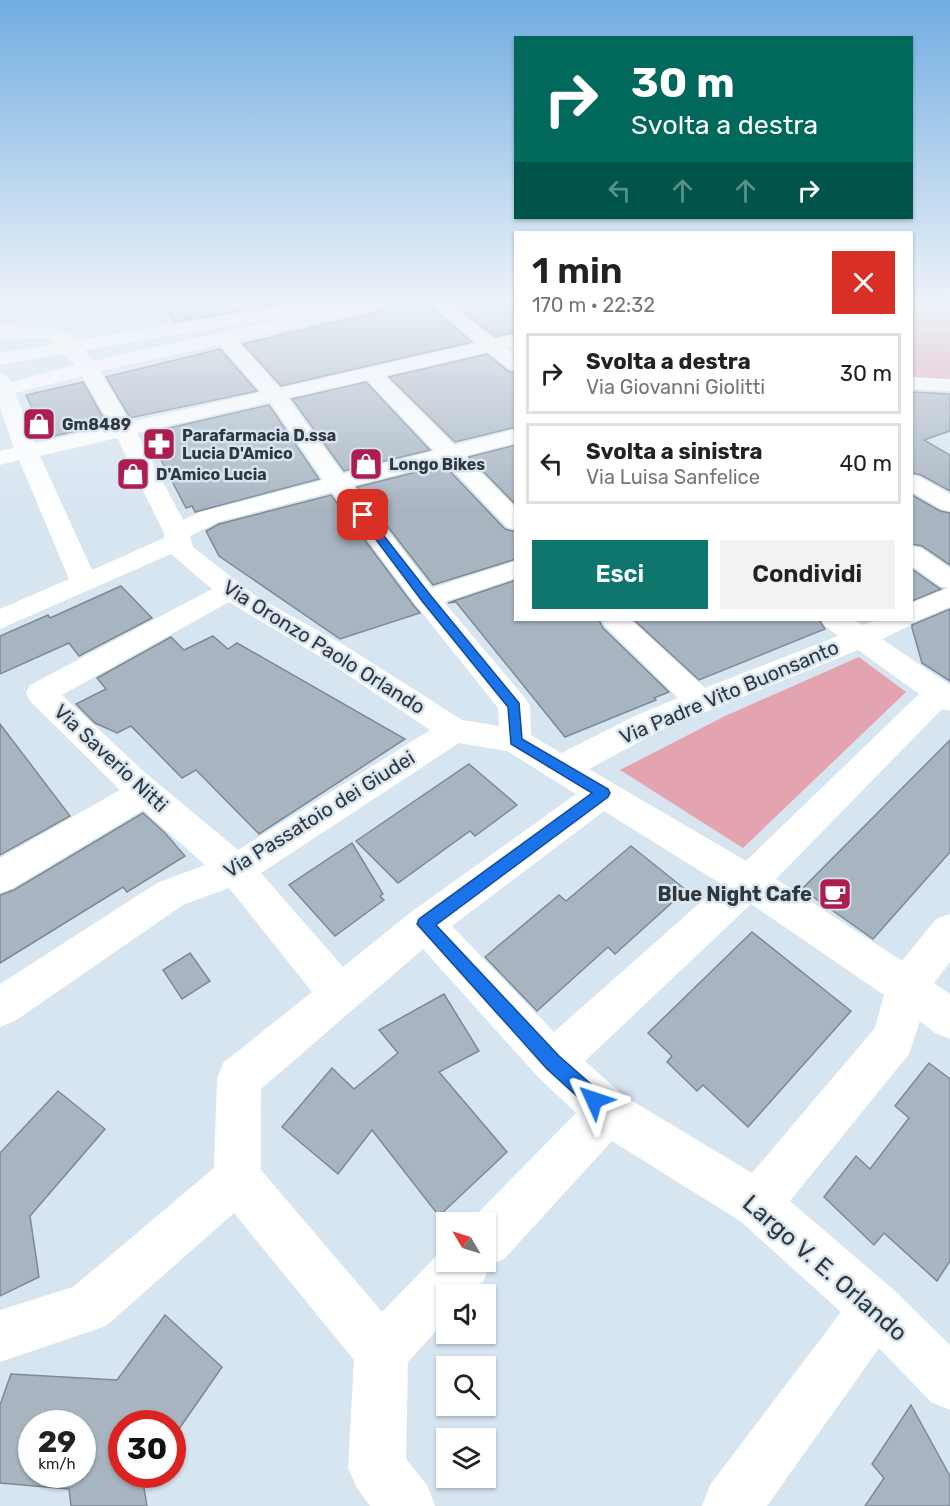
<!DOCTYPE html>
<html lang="it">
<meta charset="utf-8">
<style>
body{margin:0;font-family:Rubik,sans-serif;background:#f2f2f2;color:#222;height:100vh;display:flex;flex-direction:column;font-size:22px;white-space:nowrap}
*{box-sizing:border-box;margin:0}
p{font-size:20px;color:#767676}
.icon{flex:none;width:33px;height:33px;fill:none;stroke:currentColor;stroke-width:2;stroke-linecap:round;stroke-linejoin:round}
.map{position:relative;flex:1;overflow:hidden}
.panel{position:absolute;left:514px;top:231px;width:399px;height:390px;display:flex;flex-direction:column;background:#fff;border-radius:0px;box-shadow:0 2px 4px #0004}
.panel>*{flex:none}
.hud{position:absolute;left:514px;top:36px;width:399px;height:183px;border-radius:0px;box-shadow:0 2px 4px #0004;background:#00695c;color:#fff;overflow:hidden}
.needle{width:39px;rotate:308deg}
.controls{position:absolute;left:436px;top:1212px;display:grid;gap:12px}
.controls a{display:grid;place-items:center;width:60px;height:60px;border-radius:0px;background:#fff;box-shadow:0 2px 4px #0004;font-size:30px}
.speed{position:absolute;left:18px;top:1410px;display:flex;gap:12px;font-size:30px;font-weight:700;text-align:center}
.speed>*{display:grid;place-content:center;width:78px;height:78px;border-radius:50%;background:#fff;box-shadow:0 2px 4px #0004;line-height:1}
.speed small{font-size:15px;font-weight:400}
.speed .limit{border:9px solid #d22;background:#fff;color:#111}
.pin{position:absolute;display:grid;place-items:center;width:51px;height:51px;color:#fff;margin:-26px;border-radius:12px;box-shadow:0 3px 9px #0006}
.me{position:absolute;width:66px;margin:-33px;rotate:312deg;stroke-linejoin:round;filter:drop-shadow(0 0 4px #0008)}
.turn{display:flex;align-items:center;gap:21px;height:126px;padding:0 18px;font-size:27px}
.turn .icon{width:78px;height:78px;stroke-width:2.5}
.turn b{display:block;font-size:42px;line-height:51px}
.lanes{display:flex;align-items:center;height:57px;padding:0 18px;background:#0003;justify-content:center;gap:30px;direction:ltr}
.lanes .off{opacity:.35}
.round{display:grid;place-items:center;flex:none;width:63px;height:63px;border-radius:0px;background:#f2f2f2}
.summary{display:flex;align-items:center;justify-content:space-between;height:102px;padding:0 18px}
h1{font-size:36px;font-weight:600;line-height:45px}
.action{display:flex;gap:12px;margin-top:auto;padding:12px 18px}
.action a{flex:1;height:69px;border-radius:0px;background:#0f766e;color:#fff;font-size:24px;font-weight:600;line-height:69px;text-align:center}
.action a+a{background:#f2f2f2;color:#222}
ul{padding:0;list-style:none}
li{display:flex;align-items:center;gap:18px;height:81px;margin:0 12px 9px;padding:0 6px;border:3px solid #e0e0e0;border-radius:0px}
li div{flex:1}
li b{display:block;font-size:22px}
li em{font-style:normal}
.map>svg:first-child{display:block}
</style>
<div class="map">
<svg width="950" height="1506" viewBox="0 0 950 1506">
<rect width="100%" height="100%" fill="#d7e5f1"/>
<g fill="#e3a4af">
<path d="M912,300H950V380L912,378Z"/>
<path d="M859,657L906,692L743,848L620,770L725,716Z"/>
</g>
<g fill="#a8b5c1" stroke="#7d8a95" stroke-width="1.5" fill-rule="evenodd">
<path d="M162,300H307L174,322Z"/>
<path d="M387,300H423L472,342L281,386L243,344L376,312Z"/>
<path d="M448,300H516V332L496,337Z"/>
<path d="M220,349L257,391L130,418L106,377Z"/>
<path d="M487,354L508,371L516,373V427L455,442L389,377Z"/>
<path d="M83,382L107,424L46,438L26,395Z"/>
<path d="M366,382L430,450L344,471L292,399Z"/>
<path d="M912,392L950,394V431L924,440L950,455V491L921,475L912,473Z"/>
<path d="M269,405L319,479L195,512L192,506L186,508L147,433Z"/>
<path d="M516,445V505L469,457Z"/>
<path d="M444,465L505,529L516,532V559L433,585L357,487Z"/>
<path d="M331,495L414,606L420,613L340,639L219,556L206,531L219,524Z"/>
<path d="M912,495L940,511L950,513V565L922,546L912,544Z"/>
<path d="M912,569L939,588L941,589L912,601Z"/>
<path d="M516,580V620H599L603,628L669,692L654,698L656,700L565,737L456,602L448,603Z"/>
<path d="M121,586L152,618L79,656L69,643L0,674V636L48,615L50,618Z"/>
<path d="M950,609V681L922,663L912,628V625Z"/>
<path d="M634,620H819L825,629L699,680Z"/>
<path d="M213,636L228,649L237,643L405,739L259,834L196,770L182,778L131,726L117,733L95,723L76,704L106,689L97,678L171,637L184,650Z"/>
<path d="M0,724L70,816L0,855Z"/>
<path d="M950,740V852L873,939L802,889Z"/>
<path d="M469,764L517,805L475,836L470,831L398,883L356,841Z"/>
<path d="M143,813L165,833L185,856L127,892L123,887L0,963V895L14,890Z"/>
<path d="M352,843L383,894L380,896L384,900L335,936L289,885Z"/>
<path d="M631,846L686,890L615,954L608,947L537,1011L485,957L559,895L566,901Z"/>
<path d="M752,932L851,1011L748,1127L703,1085L697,1091L667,1062L672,1056L648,1033Z"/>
<path d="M190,953L210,981L182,999L163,970Z"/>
<path d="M444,994L479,1051L439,1072L507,1152L439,1216L372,1130L338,1174L282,1127L332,1068L354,1089L398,1053L379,1030Z"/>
<path d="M929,1063L950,1079V1261L937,1281L884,1233L874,1245L824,1197L856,1156L870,1169L909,1118L895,1106Z"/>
<path d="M58,1091L105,1129L30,1216L39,1277L0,1296V1153Z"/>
<path d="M165,1315L222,1367L172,1439V1424H122V1474H148L143,1482L147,1506H71L69,1489L0,1483V1405L11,1374L117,1380ZM32,1424H82V1474H32Z"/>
<path d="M911,1405L950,1476V1506H865L884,1478L872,1464Z"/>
</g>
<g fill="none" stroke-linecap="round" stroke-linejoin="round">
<g fill="#fff" fill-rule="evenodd">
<path d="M366,300H385L376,310L238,341L280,388L477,343L425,300H445L495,339L516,334V346L506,348L516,355V371L509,369L488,352L385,376L454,445L516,429V443L465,456L516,508V530L507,527L445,462L353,486L432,588L516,561V578L444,602L525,698L530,706L531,735L561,753L637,715L678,698L605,626L601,620H631L705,688L838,636L825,626L821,620H854L863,625L876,620H912V603L948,588L940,586L912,566V546L921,548L950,568V607L911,623L909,626L882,639L950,685V711L942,709L776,879L902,961L936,919L950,914V962L934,983L950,994V1039L935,1033L920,1021L909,1054L790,1201L894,1290L950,1345V1410L931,1402L879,1348L767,1506H702L710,1485L841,1312L740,1221L612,1141L504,1259L490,1264L484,1280L470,1294H447V1319L408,1362L406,1459L427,1485L435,1506H370L357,1488L348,1468L354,1360L234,1213L106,1326L0,1362V1310L73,1287L214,1168L217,1079L223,1063L312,992L229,888L183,905L15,1021L0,1027V984L157,883L205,865L143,810L13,888L0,893V858L120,790L30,701L26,693L30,685L212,589L171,554L0,629V609L69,579L19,460L0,465V451L14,448L0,408V374L7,376L11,382L75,365L56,343L48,338L0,337V325L59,329L70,335L93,361ZM220,345L261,392L130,422L100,371ZM82,376L111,426L35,443L15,393ZM367,380L434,451L343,474L288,398ZM270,402L323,480L200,512L183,520L137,433ZM117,438L164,533V538L92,570L40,456ZM332,492L416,605L498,708L499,726L462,720L344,645L257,597L193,547L190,536L218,522ZM229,602L324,659L430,730L238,850L142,770L62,695ZM858,650L919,694L746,861L589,769L659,731ZM459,743L507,751L576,794L411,912L343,967L261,873ZM604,811L721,884L554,1032L452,926ZM751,904L884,995L875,1028L752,1173L624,1096L585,1061ZM423,949L538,1077L576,1113L469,1222H486V1262H447V1245L382,1312L261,1170V1089Z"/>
<path d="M912,377L950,379V391L912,389Z"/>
</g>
<g fill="#fff" fill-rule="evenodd">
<path d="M319,300H357L354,304L348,305L0,365V353Z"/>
<path d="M912,475L920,477L950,494V511L941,509L912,492Z"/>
</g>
</g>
<linearGradient id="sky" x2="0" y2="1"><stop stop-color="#71ace0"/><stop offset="0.59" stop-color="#edf3f9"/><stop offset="1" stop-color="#edf3f9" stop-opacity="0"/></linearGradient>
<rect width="950" height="511" fill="url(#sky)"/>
<path fill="#1a73e8" stroke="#114b97" stroke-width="1.5" d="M363,512L366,513L431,596L519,703L522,739L608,789L610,793L608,797L436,925L559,1056L601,1093L604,1100L601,1106L594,1109L588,1106L547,1069L417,924L419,919L592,793L511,744L508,707L422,601L359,517V513Z"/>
<defs>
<symbol id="shop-square" viewBox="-11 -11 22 22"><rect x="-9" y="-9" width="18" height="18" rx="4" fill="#ae1d4f" stroke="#d7e5f1"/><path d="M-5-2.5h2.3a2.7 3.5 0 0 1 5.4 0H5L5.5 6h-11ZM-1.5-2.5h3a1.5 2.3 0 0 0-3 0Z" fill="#fff"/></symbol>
<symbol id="pharmacy-square" viewBox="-11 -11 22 22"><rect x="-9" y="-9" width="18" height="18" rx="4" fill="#ae1d4f" stroke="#d7e5f1"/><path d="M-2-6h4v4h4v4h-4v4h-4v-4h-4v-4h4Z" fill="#fff"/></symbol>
<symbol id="cafe-square" viewBox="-11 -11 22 22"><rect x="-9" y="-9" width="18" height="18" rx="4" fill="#ae1d4f" stroke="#d7e5f1"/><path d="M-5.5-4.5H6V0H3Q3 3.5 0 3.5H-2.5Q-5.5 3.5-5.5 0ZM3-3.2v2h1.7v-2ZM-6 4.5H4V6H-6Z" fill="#fff"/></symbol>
</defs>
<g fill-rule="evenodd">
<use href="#shop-square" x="20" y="405" width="38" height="38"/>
<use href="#pharmacy-square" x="140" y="425" width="38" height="38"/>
<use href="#shop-square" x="347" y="445" width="38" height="38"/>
<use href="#shop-square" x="114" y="455" width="38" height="38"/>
<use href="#cafe-square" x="816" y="875" width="38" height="38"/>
</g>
<g text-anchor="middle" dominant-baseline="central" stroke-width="5" stroke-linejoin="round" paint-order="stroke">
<g font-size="16" font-weight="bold" fill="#31373b" stroke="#d7e5f1" text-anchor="start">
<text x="62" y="424">Gm8489</text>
<text x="182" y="435">Parafarmacia D.ssa<tspan x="182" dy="18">Lucia D'Amico</tspan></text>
<text x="389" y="464">Longo Bikes</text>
<text x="156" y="474">D'Amico Lucia</text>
</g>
<g font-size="20" fill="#31373b" stroke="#d7e5f1">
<text transform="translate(324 647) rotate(32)">Via Oronzo Paolo Orlando</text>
<text transform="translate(729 692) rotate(-23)">Via Padre Vito Buonsanto</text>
<text transform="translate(111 758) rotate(43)">Via Saverio Nitti</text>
<text transform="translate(319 814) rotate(-32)">Via Passatoio dei Giudei</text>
</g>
<g font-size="20" font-weight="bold" fill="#31373b" stroke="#d7e5f1" text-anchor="end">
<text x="812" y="894">Blue Night Cafe</text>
</g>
<g font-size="24" fill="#31373b" stroke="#d7e5f1">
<text transform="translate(825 1268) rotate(41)">Largo V. E. Orlando</text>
</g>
</g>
</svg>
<div class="controls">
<a><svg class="needle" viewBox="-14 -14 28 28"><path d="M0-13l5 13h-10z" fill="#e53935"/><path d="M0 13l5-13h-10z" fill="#767676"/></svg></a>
<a><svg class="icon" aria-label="sound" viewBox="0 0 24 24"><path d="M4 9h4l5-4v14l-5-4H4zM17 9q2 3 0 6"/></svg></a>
<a><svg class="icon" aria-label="search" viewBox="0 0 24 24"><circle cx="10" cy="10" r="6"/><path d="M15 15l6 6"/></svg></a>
<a><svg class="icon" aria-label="layers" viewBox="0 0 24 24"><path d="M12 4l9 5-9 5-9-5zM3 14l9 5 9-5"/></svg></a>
</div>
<div class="speed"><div>29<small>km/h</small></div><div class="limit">30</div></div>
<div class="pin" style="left:363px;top:515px;background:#d93025"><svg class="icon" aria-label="arrive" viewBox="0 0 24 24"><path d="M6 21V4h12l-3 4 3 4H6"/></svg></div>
<svg class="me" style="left:594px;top:1100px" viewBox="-20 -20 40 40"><path d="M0-17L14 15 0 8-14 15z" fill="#1a73e8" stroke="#fff" stroke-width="4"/></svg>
<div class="hud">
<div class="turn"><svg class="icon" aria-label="right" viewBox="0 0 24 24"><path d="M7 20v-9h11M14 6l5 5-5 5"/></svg><div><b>30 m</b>Svolta a destra</div></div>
<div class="lanes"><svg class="icon off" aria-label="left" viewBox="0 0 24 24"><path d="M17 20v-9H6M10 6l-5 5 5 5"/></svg><svg class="icon off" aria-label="ahead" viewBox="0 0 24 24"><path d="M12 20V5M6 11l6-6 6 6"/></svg><svg class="icon off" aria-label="ahead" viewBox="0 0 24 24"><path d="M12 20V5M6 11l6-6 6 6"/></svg><svg class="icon" aria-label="right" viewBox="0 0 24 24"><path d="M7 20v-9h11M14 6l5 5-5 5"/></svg></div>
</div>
<section class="panel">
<div class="summary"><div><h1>1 min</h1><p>170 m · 22:32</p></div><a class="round" style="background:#d93025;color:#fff"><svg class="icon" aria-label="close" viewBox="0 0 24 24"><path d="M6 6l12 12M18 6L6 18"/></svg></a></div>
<ul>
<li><svg class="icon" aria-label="right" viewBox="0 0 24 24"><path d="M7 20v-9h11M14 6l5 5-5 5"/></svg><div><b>Svolta a destra</b><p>Via Giovanni Giolitti</p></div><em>30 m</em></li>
<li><svg class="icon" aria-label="left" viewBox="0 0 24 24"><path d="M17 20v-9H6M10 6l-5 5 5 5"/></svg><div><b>Svolta a sinistra</b><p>Via Luisa Sanfelice</p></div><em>40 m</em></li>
</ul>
<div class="action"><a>Esci</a><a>Condividi</a></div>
</section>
</div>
